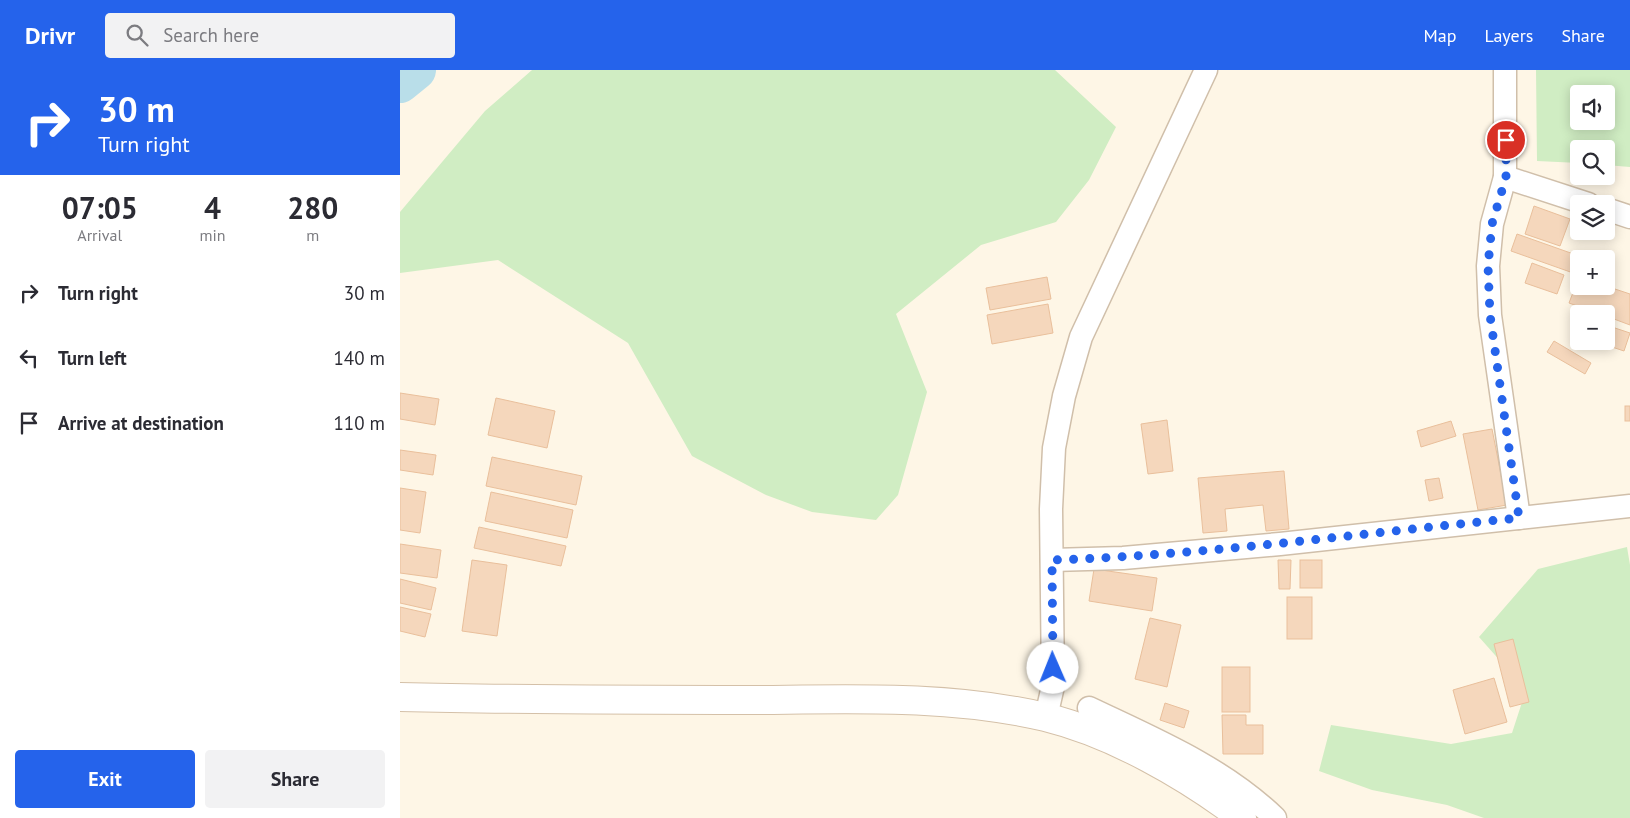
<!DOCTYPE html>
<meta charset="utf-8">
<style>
body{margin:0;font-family:"PT Sans",sans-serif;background:#f2f2f3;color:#2b2b33;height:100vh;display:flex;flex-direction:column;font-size:19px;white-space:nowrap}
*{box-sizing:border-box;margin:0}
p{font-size:16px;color:#7c7c81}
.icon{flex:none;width:28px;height:28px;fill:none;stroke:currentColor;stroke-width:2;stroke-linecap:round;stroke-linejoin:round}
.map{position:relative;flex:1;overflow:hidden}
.sheet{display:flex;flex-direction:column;background:#fff;width:400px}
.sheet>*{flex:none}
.top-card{background:#2563eb;color:#fff;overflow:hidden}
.buttons{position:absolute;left:1170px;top:15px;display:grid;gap:10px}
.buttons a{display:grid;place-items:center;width:45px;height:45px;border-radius:5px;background:#fff;box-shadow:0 2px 12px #0003;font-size:25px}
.pin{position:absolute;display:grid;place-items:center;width:42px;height:42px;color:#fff;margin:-21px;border:2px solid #fff;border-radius:50%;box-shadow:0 1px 5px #0007}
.me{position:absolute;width:55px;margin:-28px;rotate:359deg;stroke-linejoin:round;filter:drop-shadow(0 0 4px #0008)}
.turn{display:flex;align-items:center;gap:18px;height:105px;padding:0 15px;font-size:22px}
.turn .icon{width:65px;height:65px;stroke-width:2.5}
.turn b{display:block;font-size:35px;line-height:42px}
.eta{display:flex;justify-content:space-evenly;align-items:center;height:85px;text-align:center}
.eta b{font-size:30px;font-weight:700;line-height:35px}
.primary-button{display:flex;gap:10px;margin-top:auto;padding:10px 15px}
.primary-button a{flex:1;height:58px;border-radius:5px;background:#2563eb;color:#fff;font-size:20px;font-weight:700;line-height:58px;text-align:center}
.primary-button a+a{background:#f2f2f3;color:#2b2b33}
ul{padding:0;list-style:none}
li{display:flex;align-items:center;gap:15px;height:65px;padding:0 15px}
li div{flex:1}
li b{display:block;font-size:19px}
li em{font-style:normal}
header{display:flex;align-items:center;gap:30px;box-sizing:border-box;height:70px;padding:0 25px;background:#2563eb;color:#fff}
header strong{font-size:24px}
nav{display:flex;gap:28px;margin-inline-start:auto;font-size:18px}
.search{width:350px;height:45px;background:#f2f2f3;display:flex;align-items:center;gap:12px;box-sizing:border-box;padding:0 18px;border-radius:5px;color:#7c7c81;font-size:19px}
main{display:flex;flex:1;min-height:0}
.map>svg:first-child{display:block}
</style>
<header>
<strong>Drivr</strong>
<div class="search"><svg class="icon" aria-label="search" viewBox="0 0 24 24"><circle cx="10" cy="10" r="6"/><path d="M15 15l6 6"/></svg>Search here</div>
<nav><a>Map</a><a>Layers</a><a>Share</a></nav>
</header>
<main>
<section class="sheet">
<div class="top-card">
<div class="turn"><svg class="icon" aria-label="right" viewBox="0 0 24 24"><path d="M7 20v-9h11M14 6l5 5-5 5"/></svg><div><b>30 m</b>Turn right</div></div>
</div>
<div class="eta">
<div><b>07:05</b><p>Arrival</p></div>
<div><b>4</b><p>min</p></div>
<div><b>280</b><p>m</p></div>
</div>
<ul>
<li><svg class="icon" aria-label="right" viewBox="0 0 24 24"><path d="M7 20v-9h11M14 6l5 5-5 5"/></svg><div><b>Turn right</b></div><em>30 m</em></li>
<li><svg class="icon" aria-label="left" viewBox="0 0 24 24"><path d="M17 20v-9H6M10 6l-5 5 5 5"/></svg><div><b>Turn left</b></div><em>140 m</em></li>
<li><svg class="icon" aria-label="arrive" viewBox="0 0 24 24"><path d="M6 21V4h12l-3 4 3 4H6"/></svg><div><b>Arrive at destination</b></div><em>110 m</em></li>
</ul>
<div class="primary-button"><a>Exit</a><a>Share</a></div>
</section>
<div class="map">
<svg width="1230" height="748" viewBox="0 0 1230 748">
<rect width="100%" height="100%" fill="#fef6e6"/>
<g fill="#d0edc3" fill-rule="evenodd">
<path d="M132,0H655L716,57L689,110L656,152L581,175L496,244L527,322L498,425L476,450L412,442L366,425L292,386L228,273L98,190L0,203V142L85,41Z"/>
<path d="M1136,0H1230V97L1206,95V79H1179V93L1137,91ZM1179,24H1206V51H1179Z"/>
<path d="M1227,477L1230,495V748H1084L1047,735L972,720L919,701L931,655L1051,674L1112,663L1126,620L1079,567L1138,499Z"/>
</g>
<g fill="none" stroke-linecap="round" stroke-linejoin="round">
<path stroke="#b9dee9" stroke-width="40" d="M0,13L16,0"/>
</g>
<g fill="#f5d7bc" stroke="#e9bf9b">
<path d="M1134,136L1170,149L1160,176L1125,164Z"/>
<path d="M1117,164L1182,187L1179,189L1176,204L1111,181Z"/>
<path d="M1132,193L1164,205L1157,224L1125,213Z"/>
<path d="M647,207L651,229L590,240L586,218Z"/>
<path d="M1179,207V216H1206L1230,224V255L1206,246V244H1199L1169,233Z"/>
<path d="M648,234L653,263L592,274L587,245Z"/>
<path d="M1209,256L1230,263L1224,281L1203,274L1206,271Z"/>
<path d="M1154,271L1191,293L1185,304L1147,282Z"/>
<path d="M0,323L39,329L35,355L0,349Z"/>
<path d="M96,328L155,341L147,378L88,365Z"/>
<rect x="1225" y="336" width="5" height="15"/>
<path d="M767,350L773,401L748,404L741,354Z"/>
<path d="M1051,351L1056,366L1021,377L1017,361Z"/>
<path d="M1092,359L1107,435L1078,440L1063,364Z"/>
<path d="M0,380L36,385L33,405L0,400Z"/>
<path d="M92,387L182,406L176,435L86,416Z"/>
<path d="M884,401L889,459L866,461L863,435L825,439L827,461L803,463L798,408Z"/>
<path d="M1039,408L1043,428L1029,431L1025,410Z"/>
<path d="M0,418L26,422L20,463L0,460Z"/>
<path d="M91,422L173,440L167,468L85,451Z"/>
<path d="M79,457L166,476L161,496L74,478Z"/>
<path d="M0,474L41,480L37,508L0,503Z"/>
<path d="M72,490L107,495L97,566L62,561Z"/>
<path d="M878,490H891L890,519H879Z"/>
<rect x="900" y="490" width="22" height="28"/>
<path d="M694,499L757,508L752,541L689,531Z"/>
<path d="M0,509L36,518L31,540L0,533Z"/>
<rect x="887" y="527" width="25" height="42"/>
<path d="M0,537L31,544L25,567L0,561Z"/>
<path d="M750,548L781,555L767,617L735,609Z"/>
<path d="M1113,569L1129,632L1110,637L1094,574Z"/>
<rect x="822" y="597" width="28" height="45"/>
<path d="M1094,608L1107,652L1065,664L1053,620Z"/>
<path d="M765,633L789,641L784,658L760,650Z"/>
<path d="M822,645H846V655H863V684H823Z"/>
</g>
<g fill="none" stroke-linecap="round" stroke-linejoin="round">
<defs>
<g id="street">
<path d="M1105,0V107L1092,154L1088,196L1090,245L1119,448"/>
<path d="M1105,107L1188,134"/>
<path d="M1206,139L1230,147"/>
<path d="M652,490L723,488L880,474L1230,436"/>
<path d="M689,638C754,669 822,697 875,748"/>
<path d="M646,647L653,616L651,439L654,378L664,326L681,267L806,0"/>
</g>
<path id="secondary" d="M0,627C119,630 239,630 358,630C453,629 552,625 645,647C714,664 787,706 842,748"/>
</defs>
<use href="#street" stroke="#d0bfaa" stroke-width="25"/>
<use href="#secondary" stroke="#d4c0a8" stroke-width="30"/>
<use href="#street" stroke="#fff" stroke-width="22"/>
<use href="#secondary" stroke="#fff" stroke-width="28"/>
</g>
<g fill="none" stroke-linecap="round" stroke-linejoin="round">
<path stroke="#2563eb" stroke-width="9" stroke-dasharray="0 16.2" d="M653,598L652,490C808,485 963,463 1119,448L1090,245L1088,196L1092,154L1106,107V70"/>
</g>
</svg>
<div class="buttons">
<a><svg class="icon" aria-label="sound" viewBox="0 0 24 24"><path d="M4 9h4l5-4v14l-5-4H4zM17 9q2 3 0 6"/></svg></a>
<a><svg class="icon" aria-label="search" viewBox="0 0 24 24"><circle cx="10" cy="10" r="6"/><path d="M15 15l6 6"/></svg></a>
<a><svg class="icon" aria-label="layers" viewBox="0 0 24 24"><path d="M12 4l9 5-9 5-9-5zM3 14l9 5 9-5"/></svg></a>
<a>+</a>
<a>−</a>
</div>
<div class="pin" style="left:1106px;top:70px;background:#d93025"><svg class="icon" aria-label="arrive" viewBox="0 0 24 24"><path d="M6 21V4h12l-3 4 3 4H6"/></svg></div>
<svg class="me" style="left:653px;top:598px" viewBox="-20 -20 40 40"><circle r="19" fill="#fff"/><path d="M0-13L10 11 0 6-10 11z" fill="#2563eb"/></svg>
</div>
</main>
